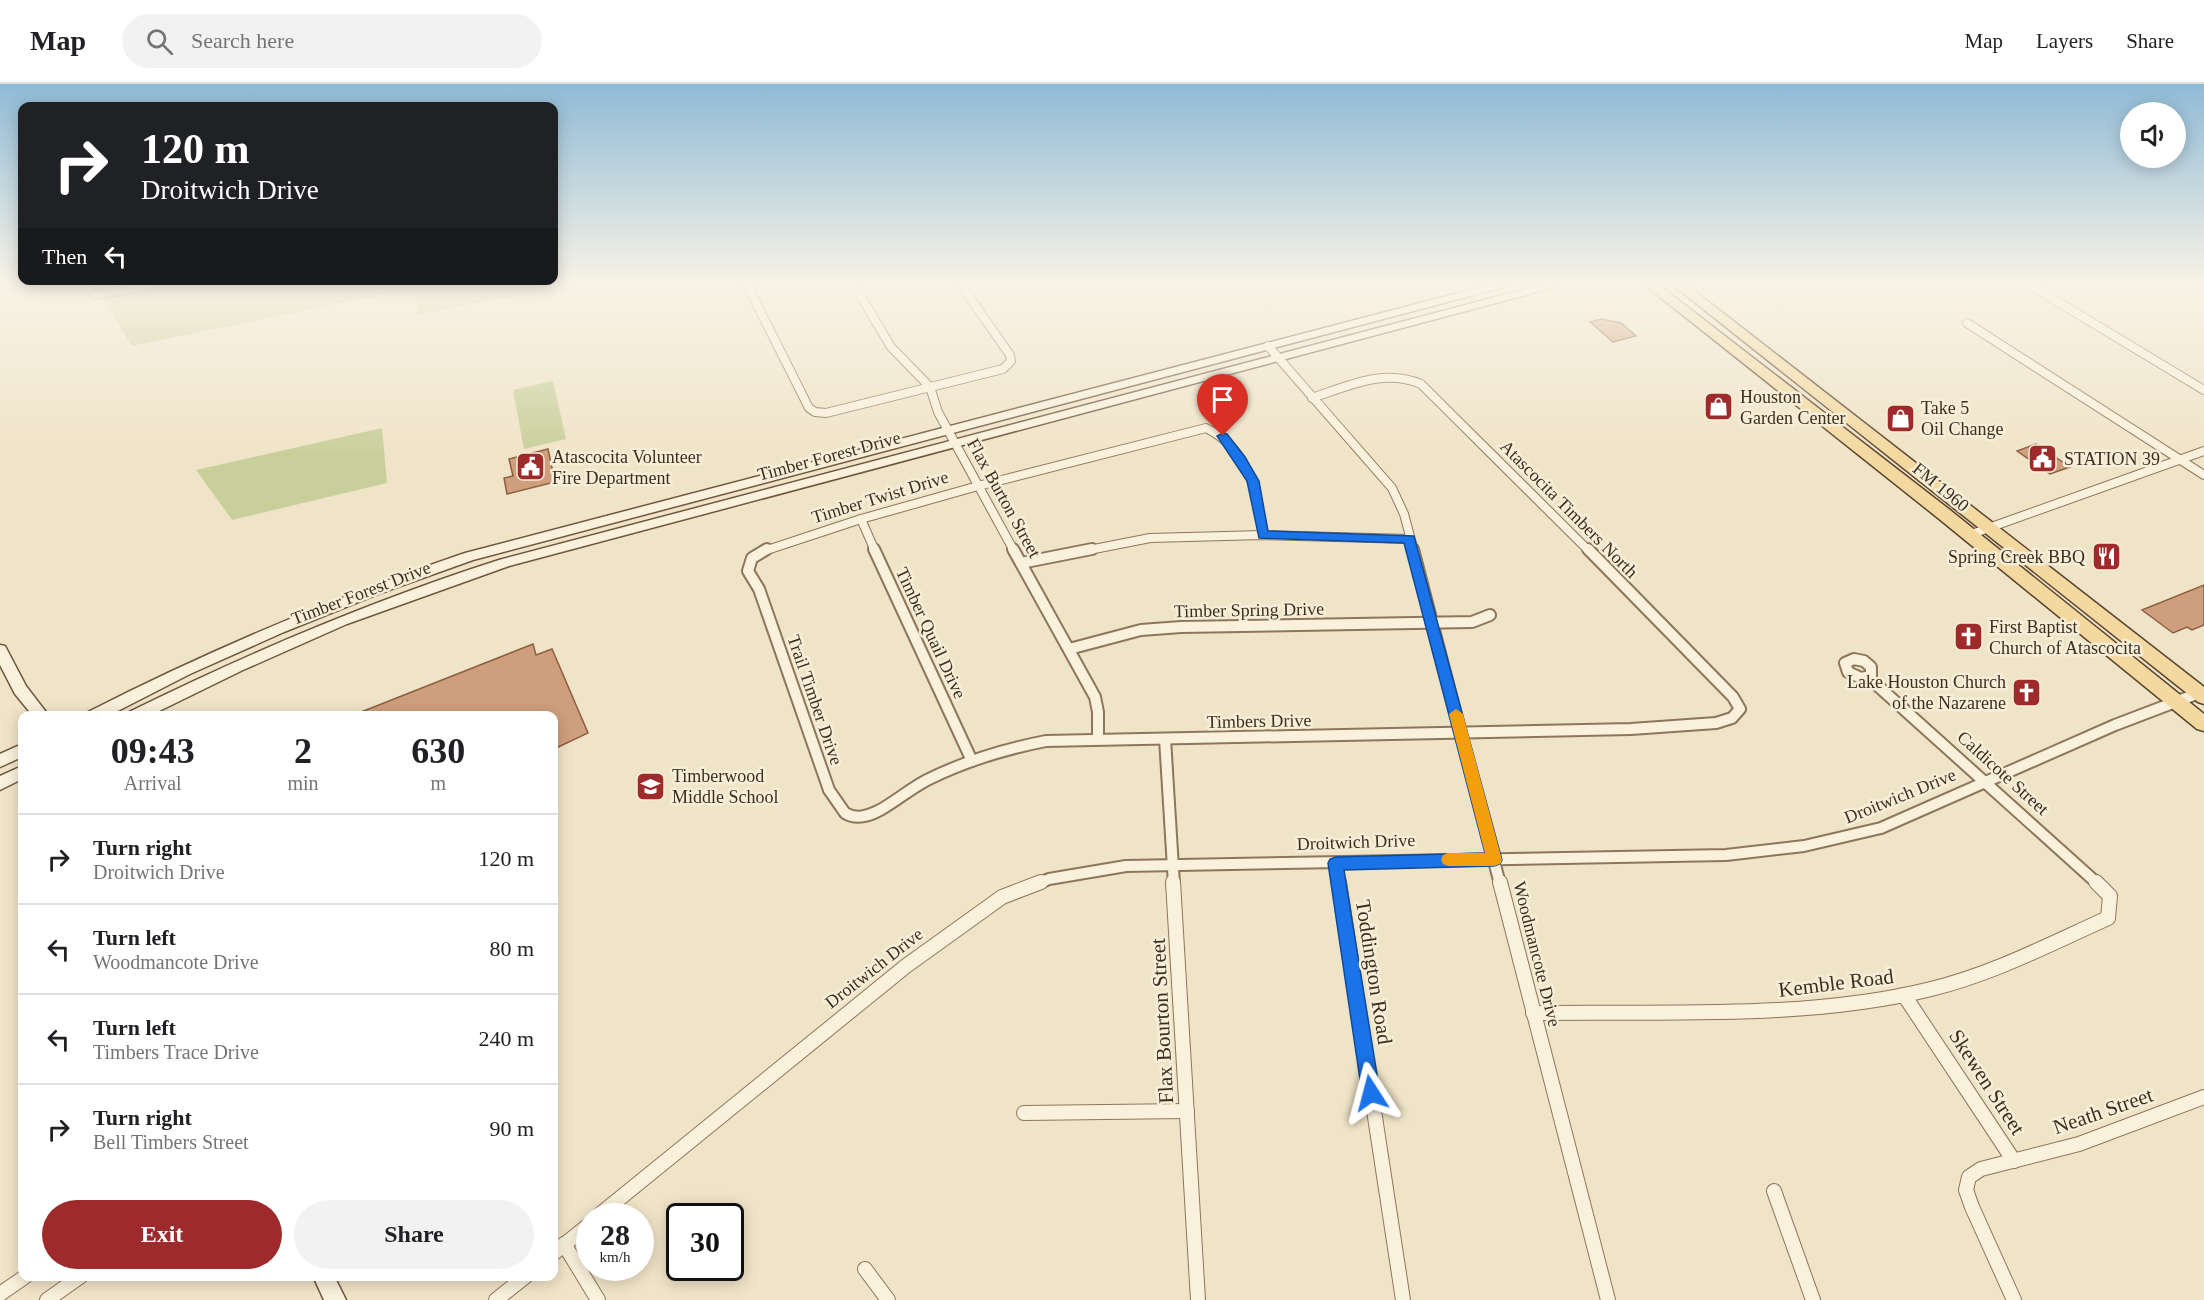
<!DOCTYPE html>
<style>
body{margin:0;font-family:Georgia,serif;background:#f2f2f2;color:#202124;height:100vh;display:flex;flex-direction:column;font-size:22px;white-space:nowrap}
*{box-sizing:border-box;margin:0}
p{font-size:20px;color:#757577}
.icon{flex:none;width:33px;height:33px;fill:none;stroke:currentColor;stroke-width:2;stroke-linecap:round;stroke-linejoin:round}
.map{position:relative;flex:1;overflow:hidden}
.panel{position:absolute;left:18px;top:627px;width:540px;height:570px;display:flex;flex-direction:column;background:#fff;border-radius:12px;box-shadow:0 3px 15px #0003}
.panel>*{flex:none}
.top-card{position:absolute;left:18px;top:18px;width:540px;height:183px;border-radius:12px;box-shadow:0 3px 15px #0003;background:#202124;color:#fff;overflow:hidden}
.buttons{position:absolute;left:2120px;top:18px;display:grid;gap:12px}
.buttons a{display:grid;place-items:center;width:66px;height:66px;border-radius:50%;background:#fff;box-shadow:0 3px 15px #0003;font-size:30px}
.speed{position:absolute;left:576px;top:1119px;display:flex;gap:12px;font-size:30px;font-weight:700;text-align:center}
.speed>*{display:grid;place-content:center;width:78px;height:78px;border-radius:50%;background:#fff;box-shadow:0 3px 15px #0003;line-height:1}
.speed small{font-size:15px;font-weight:400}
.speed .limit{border:3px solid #111;border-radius:9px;background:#fff;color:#111}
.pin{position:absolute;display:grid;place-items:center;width:51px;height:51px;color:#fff;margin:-62px -26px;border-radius:50% 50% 50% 0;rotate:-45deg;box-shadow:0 0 6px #0007}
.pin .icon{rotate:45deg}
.me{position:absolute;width:66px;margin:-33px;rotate:351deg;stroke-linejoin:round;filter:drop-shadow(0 0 4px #0008)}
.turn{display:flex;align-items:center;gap:21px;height:126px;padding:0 24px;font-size:27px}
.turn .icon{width:78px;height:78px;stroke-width:2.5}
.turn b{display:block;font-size:42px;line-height:51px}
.then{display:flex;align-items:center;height:57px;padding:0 24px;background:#0003;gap:12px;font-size:22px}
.eta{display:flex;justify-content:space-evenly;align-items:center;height:102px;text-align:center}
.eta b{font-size:36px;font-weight:600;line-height:42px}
.cta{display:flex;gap:12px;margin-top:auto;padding:12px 24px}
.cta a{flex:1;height:69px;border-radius:36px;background:#9e2a2b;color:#fff;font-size:24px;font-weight:600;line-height:69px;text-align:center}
.cta a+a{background:#f2f2f2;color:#202124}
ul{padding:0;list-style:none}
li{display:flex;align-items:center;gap:18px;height:90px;padding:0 24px;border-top:2px solid #e0e0e0}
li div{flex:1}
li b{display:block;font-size:22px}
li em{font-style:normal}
header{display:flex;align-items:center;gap:36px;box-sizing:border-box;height:84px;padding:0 30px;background:#fff;border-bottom:2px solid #e0e0e0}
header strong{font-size:28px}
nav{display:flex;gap:33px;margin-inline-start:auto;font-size:21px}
.search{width:420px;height:54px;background:#f2f2f2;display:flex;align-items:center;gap:15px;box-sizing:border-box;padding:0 21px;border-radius:33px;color:#757577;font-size:22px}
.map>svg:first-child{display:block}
</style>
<header>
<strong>Map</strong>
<div class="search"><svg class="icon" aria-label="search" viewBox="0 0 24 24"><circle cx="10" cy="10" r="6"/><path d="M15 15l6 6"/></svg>Search here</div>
<nav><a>Map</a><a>Layers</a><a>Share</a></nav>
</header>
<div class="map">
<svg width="2204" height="1216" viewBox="0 0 2204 1216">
<rect width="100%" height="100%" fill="#f0e4c8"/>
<g fill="#c9cf9b">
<path d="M94,201H530L532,208L418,231L414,204L132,262Z"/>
<path d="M553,297L566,355L524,365L513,306Z"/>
<path d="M382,344L387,399L232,436L196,386Z"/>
</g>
<g fill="#cf9f7d" stroke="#8d5f41" stroke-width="1.5">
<path d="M1602,235L1621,239L1636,252L1613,258L1590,238Z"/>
<path d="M2036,360L2070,383L2050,390L2017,367Z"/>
<path d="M548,365L555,398L507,410L504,394L513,392L509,375Z"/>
<path d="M2204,501V541L2192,546L2187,543L2173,549L2142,526Z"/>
<path d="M533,560L536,571L552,565L588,649L554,665V632H351Z"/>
</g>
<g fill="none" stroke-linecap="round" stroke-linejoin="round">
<defs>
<g id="minor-far2">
<path d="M86,201L95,211L150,201"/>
<path d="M747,201L809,324L815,328L826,329L1003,285L1011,277L1010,271L961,201"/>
<path d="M854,201L891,263L930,303L938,328L1014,467"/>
<path d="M2030,201L2204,306"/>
<path d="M1967,239L2204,391"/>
<path d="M1268,262L1392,404L1404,430L1414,467"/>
<path d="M1312,314C1348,302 1384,284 1421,300L1589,467"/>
<path d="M861,435L875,467"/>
<path d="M1969,451L2204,367"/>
<path d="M764,467L861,435L978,402L1206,344C1250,366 1256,407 1263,451"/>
<path d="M1084,467L1150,454L1263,451L1409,455"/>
</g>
<g id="minor-far1">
<path d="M767,465L752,474L748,487L759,505L829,706L845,729C856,736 869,732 880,726C896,717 910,705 927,696C965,677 1005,665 1046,657L1631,645L1716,639L1732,634L1740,625L1733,613L1588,465"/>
<path d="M874,465L972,677"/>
<path d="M1013,465L1095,613L1098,628V655"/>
<path d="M1413,465L1500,800"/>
<path d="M1021,479L1092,465"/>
<path d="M1069,565L1141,546L1181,543L1472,538L1490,531"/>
<path d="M1854,575L1864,577L1871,583V592L1861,594L1848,588L1845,579Z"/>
<path d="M1869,594L2098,800"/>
<path d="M1165,655L1174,800"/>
<path d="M1336,779L1339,800"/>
<path d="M1037,800L1049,795L1126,782L1726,771L1804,762L1881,744L2115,641L2199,609"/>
</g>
<g id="minor">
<path d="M1173,798L1198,1216"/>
<path d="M1339,798L1403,1216"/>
<path d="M1500,798L1608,1216"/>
<path d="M1904,911L2014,1077"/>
<path d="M1533,929C1661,927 1807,936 1931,905C1993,890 2050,860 2108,834L2110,812L2096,798"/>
<path d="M1024,1029L1187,1027"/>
<path d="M1774,1107L1813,1216"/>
<path d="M598,1132L906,882L1002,813L1041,798"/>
<path d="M564,1160L598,1216"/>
<path d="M554,1169L590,1140"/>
<path d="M865,1185L888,1216"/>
<path d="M0,1210L26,1192"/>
<path d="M47,1216L81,1192"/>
<path d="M496,1216L526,1192"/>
<path d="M2014,1216L1972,1123L1966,1106L1969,1093L1981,1085L2079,1060L2204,1013"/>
</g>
<g id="secondary">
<path d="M1489,201H1505L1504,203L473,476L378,510L284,548L190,590L108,632H86L88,628C210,566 335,513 465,469Z"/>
<path d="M1541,201H1557L1556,203L509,482L347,540L243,586L149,632H127L129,628C249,569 371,517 499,476Z"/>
<path d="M0,561L5,562L26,602L49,632H33L15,610L0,581Z"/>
<path d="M22,660V673L0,683V670Z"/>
<path d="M22,682V695L0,706V692Z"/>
<path d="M313,1192H334L346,1216H324Z"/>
</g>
<g id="primary">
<path d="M1645,201H1659L1950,426L2204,630V647L2197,645L1938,434Z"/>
<path d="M1673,201H1687L2204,603V620L2198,618Z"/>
</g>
</defs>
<use href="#minor-far2" stroke="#8d765c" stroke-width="10"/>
<use href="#minor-far1" stroke="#8d765c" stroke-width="14"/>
<use href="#minor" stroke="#8d765c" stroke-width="16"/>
<use href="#secondary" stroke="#6f573f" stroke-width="3"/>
<use href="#primary" stroke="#5b4430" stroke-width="3"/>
<use href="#minor-far2" stroke="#faf1dc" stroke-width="8"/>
<use href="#minor-far1" stroke="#faf1dc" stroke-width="10"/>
<use href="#minor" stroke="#faf1dc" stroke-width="14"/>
<use href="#secondary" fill="#faf1dc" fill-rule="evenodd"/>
<use href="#primary" fill="#f3d9a0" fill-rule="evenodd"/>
</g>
<linearGradient id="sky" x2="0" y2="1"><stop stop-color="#8fbad6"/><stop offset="0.54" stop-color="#f8f3e6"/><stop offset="1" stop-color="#f8f3e6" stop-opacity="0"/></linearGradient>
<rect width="2204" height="371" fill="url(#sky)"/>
<path fill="#1a73e8" stroke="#114b97" stroke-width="1.5" d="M1223,349L1227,350L1245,373L1259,397L1268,447L1414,452L1502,776L1500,780L1494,782L1344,786L1380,1009L1377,1015L1371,1018L1365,1015L1362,1009L1328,779L1330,775L1336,773L1485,769L1404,459L1259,454L1247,397L1217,352Z"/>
<path fill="#f59e0b" d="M1456,625L1463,630L1502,776L1500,780L1494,782H1448L1443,780L1441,776L1443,771L1448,769H1485L1449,630Z"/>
<defs>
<symbol id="shop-square" viewBox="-11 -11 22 22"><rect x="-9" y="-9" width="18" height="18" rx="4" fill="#9e2a2b" stroke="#f7eed8"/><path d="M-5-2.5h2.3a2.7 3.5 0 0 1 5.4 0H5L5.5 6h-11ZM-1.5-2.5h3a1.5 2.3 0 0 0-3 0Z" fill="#fff"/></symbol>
<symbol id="civic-square" viewBox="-11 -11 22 22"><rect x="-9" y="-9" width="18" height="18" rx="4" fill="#9e2a2b" stroke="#f7eed8"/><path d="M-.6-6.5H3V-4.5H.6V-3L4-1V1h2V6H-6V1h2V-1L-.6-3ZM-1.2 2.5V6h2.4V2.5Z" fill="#fff"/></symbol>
<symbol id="restaurant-square" viewBox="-11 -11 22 22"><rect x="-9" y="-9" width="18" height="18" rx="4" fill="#9e2a2b" stroke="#f7eed8"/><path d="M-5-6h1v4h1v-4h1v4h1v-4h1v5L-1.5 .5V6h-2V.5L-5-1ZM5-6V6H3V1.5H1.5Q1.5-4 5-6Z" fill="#fff"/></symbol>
<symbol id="church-square" viewBox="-11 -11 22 22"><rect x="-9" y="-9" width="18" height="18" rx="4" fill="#9e2a2b" stroke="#f7eed8"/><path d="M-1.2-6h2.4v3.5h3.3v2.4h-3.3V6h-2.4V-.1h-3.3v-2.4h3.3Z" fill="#fff"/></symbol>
<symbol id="school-square" viewBox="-11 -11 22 22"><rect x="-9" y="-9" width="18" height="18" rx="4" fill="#9e2a2b" stroke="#f7eed8"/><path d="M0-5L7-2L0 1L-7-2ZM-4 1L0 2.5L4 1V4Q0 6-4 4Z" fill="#fff"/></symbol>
</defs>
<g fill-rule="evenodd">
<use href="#shop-square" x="1702" y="306" width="33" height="33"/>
<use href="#shop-square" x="1884" y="318" width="33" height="33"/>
<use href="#civic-square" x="2026" y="358" width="33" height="33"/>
<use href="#civic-square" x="514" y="366" width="33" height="33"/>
<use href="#restaurant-square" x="2090" y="456" width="33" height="33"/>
<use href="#church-square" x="1952" y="536" width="33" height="33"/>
<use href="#church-square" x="2010" y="592" width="33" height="33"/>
<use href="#school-square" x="634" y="686" width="33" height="33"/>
</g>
<g text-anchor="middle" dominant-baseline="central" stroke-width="5" stroke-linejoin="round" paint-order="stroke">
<g font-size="18" fill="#3d2e20" stroke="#f7eed8" text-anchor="start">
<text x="1740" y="313">Houston<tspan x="1740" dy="21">Garden Center</tspan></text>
<text x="1921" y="324">Take 5<tspan x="1921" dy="21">Oil Change</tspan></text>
<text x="552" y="373">Atascocita Volunteer<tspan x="552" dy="21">Fire Department</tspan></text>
<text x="2064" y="375">STATION 39</text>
<text x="2085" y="473" text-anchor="end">Spring Creek BBQ</text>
<text x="1989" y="543">First Baptist<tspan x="1989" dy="21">Church of Atascocita</tspan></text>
<text x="2006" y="598" text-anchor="end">Lake Houston Church<tspan x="2006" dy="21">of the Nazarene</tspan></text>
<text x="672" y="692">Timberwood<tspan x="672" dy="21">Middle School</tspan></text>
</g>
<g font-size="18" fill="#3d2e20" stroke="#f7eed8">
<text transform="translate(829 372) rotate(-15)">Timber Forest Drive</text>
<text transform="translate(1941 403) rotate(39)">FM 1960</text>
<text transform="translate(880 413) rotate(-17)">Timber Twist Drive</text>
<text transform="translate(1004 414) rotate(61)">Flax Burton Street</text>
<text transform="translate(1569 425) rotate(45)">Atascocita Timbers North</text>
<text transform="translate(361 509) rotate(-21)">Timber Forest Drive</text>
<text transform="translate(1249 526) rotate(-1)">Timber Spring Drive</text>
<text transform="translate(931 549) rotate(65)">Timber Quail Drive</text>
<text transform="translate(815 616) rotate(71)">Trail Timber Drive</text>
<text transform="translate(1259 637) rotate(-1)">Timbers Drive</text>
<text transform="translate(2003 689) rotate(42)">Caldicote Street</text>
<text transform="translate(1900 712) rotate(-22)">Droitwich Drive</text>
<text transform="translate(1356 758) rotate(-2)">Droitwich Drive</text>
<text transform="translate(1537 870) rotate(76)">Woodmancote Drive</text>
<text transform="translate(874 884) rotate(-38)">Droitwich Drive</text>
</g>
<g font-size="21" fill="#3d2e20" stroke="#f7eed8">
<text transform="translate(1374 888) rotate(81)">Toddington Road</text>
<text transform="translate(1836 899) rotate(-7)">Kemble Road</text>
<text transform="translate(1162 937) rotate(-93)">Flax Bourton Street</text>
<text transform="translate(1987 998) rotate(57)">Skewen Street</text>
<text transform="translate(2103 1027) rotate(-19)">Neath Street</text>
</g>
</g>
</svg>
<div class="buttons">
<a><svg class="icon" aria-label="sound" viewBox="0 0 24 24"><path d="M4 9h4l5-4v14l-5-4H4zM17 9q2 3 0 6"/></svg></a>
</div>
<div class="speed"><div>28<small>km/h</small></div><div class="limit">30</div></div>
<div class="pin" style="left:1223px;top:352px;background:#d93025"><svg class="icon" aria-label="arrive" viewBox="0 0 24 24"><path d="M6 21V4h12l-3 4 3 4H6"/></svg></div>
<svg class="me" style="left:1371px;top:1009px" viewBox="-20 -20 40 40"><path d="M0-17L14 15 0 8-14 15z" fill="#1a73e8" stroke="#fff" stroke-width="4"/></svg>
<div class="top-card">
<div class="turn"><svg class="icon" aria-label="right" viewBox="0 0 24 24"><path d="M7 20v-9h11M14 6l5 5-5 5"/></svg><div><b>120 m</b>Droitwich Drive</div></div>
<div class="then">Then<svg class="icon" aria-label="left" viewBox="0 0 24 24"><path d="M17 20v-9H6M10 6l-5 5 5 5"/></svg></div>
</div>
<section class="panel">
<div class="eta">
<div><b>09:43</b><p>Arrival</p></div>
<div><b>2</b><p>min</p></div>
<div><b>630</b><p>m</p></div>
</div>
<ul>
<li><svg class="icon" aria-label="right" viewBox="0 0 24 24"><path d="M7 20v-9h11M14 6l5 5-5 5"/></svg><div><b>Turn right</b><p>Droitwich Drive</p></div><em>120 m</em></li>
<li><svg class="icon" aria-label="left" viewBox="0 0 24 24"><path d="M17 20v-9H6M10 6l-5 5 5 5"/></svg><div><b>Turn left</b><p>Woodmancote Drive</p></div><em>80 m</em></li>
<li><svg class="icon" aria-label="left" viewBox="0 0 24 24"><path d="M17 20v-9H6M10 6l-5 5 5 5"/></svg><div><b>Turn left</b><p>Timbers Trace Drive</p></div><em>240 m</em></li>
<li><svg class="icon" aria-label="right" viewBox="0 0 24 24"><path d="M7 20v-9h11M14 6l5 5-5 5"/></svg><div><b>Turn right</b><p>Bell Timbers Street</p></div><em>90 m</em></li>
</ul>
<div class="cta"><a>Exit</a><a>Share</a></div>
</section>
</div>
